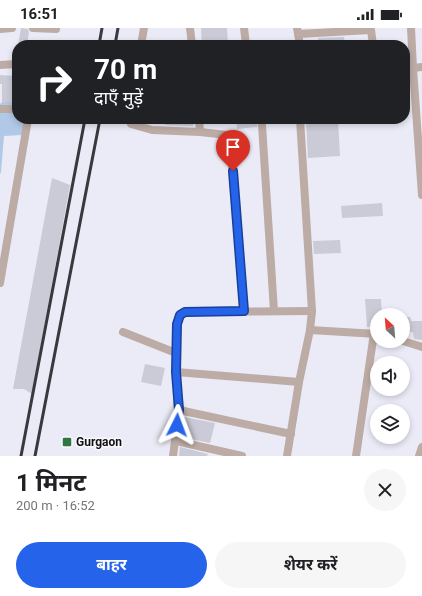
<!DOCTYPE html>
<html lang="hi">
<meta charset="utf-8">
<style>
body{margin:0;font-family:Roboto,"Noto Sans Devanagari",sans-serif;background:#f6f6f6;color:#202124;height:100vh;display:flex;flex-direction:column;font-size:15px;white-space:nowrap}
*{box-sizing:border-box;margin:0}
p{font-size:13px;color:#757577}
.icon{flex:none;width:22px;height:22px;fill:none;stroke:currentColor;stroke-width:2;stroke-linecap:round;stroke-linejoin:round}
.map{position:relative;height:428px;overflow:hidden}
.panel{display:flex;flex-direction:column;background:#fff;flex:1}
.panel>*{flex:none}
.banner{position:absolute;left:12px;top:12px;width:398px;height:84px;border-radius:16px;box-shadow:0 2px 6px #0003;background:#202124;color:#fff;overflow:hidden}
.needle{width:26px;rotate:334deg}
.controls{position:absolute;left:370px;top:280px;display:grid;gap:8px}
.controls a{display:grid;place-items:center;width:40px;height:40px;border-radius:50%;background:#fff;box-shadow:0 2px 6px #0003;font-size:20px}
.pin{position:absolute;display:grid;place-items:center;width:34px;height:34px;color:#fff;margin:-41px -17px;border-radius:50% 50% 50% 0;rotate:-45deg;box-shadow:0 0 4px #0007}
.pin .icon{rotate:45deg}
.me{position:absolute;width:44px;margin:-22px;rotate:3deg;stroke-linejoin:round;filter:drop-shadow(0 0 3px #0008)}
.turn{display:flex;align-items:center;gap:14px;height:84px;padding:0 16px;font-size:18px}
.turn .icon{width:52px;height:52px;stroke-width:2.5}
.turn b{display:block;font-size:28px;line-height:34px}
.round{display:grid;place-items:center;flex:none;width:42px;height:42px;border-radius:21px;background:#f6f6f6}
.overview{display:flex;align-items:center;justify-content:space-between;height:68px;padding:0 16px}
h1{font-size:24px;font-weight:700;line-height:30px}
.button{display:flex;gap:8px;margin-top:auto;padding:8px 16px}
.button a{flex:1;height:46px;border-radius:24px;background:#2563eb;color:#fff;font-size:16px;font-weight:700;line-height:46px;text-align:center}
.button a+a{background:#f6f6f6;color:#202124}
.status{display:flex;justify-content:space-between;align-items:center;height:28px;padding:0 20px;background:#fff;direction:ltr}
.status svg{height:11px;fill:currentColor}
.map>svg:first-child{display:block}
</style>
<div class="status"><b>16:51</b><svg viewBox="0 0 49 12"><path d="M0 12V9h3v3zM5 12V6h3v6zM10 12V3h3v9zM15 12V0h3v12zM26 1h20v11H26zM47 4h2v5h-2z"/></svg></div>
<div class="map">
<svg width="422" height="428" viewBox="0 0 422 428">
<rect width="100%" height="100%" fill="#ebebf7"/>
<path fill="#b1c9e6" d="M10,67L17,74V91H25L22,107L4,108L1,144L0,146V76Z"/>
<g fill="#cacbd6">
<path d="M21,0L28,1L29,4L27,17H18Z"/>
<path d="M201,0H227L228,17H202Z"/>
<path d="M344,9L345,17H318V10Z"/>
<path d="M0,47L16,48V74H2V56H0Z"/>
<path d="M166,91H193V98L165,97Z"/>
<path d="M236,91H258L257,99L237,101Z"/>
<path d="M338,92L340,128L308,130L306,93Z"/>
<path d="M52,150L70,157L32,366L24,361H13Z"/>
<path d="M382,175L383,188L342,190L341,178Z"/>
<path d="M340,212L341,225L314,226L313,213Z"/>
<path d="M365,271H381L382,287H377V298L367,299Z"/>
<path d="M403,289H410L411,293H422V312L414,311L413,304L403,305Z"/>
<path d="M145,336L165,340L161,358L141,354Z"/>
<path d="M184,389L215,395L210,415L181,409Z"/>
<path d="M180,419L208,426L207,428H179Z"/>
</g>
<g fill="none" stroke-linecap="round" stroke-linejoin="round">
<g stroke="#bdaca5" stroke-width="8">
<path d="M33,0L56,1"/>
<path d="M190,0L192,17"/>
<path d="M244,0L246,17"/>
<path d="M297,0L300,17"/>
<path d="M411,0L413,40L422,167"/>
<path d="M0,1L12,0"/>
<path d="M298,6L371,2L373,17"/>
<path d="M141,17L144,0"/>
<path d="M0,37L17,36"/>
<path d="M405,41L422,39"/>
<path d="M0,81H17"/>
<path d="M129,91L131,96L152,102L200,104L227,107L230,110L244,283"/>
<path d="M199,91L200,104"/>
<path d="M262,97L274,283"/>
<path d="M0,255L28,91"/>
<path d="M310,302L377,306"/>
<path d="M123,304L176,325"/>
<path d="M403,313L422,319"/>
<path d="M176,344L299,354"/>
<path d="M179,382L291,406"/>
<path d="M176,413L242,428"/>
<path d="M173,428L179,382L176,344L177,296L180,287L185,284L312,283"/>
<path d="M287,428L299,354L310,302L312,283L300,91"/>
<path d="M356,428L374,305"/>
<path d="M419,428L422,419"/>
</g>
<g stroke="#38383e" stroke-width="3">
<path d="M99,17L102,0"/>
<path d="M115,17L118,0"/>
<path d="M21,428L85,91"/>
<path d="M35,428L100,91"/>
</g>
</g>
<g fill="none" stroke-linecap="round" stroke-linejoin="round">
<defs>
<path id="route" d="M177,397L179,382L176,344L177,296L180,287L185,284L244,283L233,143"/>
</defs>
<use href="#route" stroke="#184099" stroke-width="10"/>
<use href="#route" stroke="#2563eb" stroke-width="7"/>
</g>
<rect fill="#2f7642" stroke="#f9f9fe" stroke-width="1.5" x="62" y="409" width="10" height="10" rx="2"/>
<g text-anchor="middle" dominant-baseline="central" stroke-width="3" stroke-linejoin="round" paint-order="stroke">
<g font-size="12" font-weight="bold" fill="#101014" stroke="#f9f9fe" text-anchor="start">
<text x="76" y="414">Gurgaon</text>
</g>
</g>
</svg>
<div class="controls">
<a><svg class="needle" viewBox="-14 -14 28 28"><path d="M0-13l5 13h-10z" fill="#e53935"/><path d="M0 13l5-13h-10z" fill="#757577"/></svg></a>
<a><svg class="icon" aria-label="sound" viewBox="0 0 24 24"><path d="M4 9h4l5-4v14l-5-4H4zM17 9q2 3 0 6"/></svg></a>
<a><svg class="icon" aria-label="layers" viewBox="0 0 24 24"><path d="M12 4l9 5-9 5-9-5zM3 14l9 5 9-5"/></svg></a>
</div>
<div class="pin" style="left:233px;top:143px;background:#d93025"><svg class="icon" aria-label="arrive" viewBox="0 0 24 24"><path d="M6 21V4h12l-3 4 3 4H6"/></svg></div>
<svg class="me" style="left:177px;top:397px" viewBox="-20 -20 40 40"><path d="M0-17L14 15 0 8-14 15z" fill="#2563eb" stroke="#fff" stroke-width="4"/></svg>
<div class="banner">
<div class="turn"><svg class="icon" aria-label="right" viewBox="0 0 24 24"><path d="M7 20v-9h11M14 6l5 5-5 5"/></svg><div><b>70 m</b>दाएँ मुड़ें</div></div>
</div>
</div>
<section class="panel">
<div class="overview"><div><h1>1 मिनट</h1><p>200 m · 16:52</p></div><a class="round"><svg class="icon" aria-label="close" viewBox="0 0 24 24"><path d="M6 6l12 12M18 6L6 18"/></svg></a></div>
<div class="button"><a>बाहर</a><a>शेयर करें</a></div>
</section>
